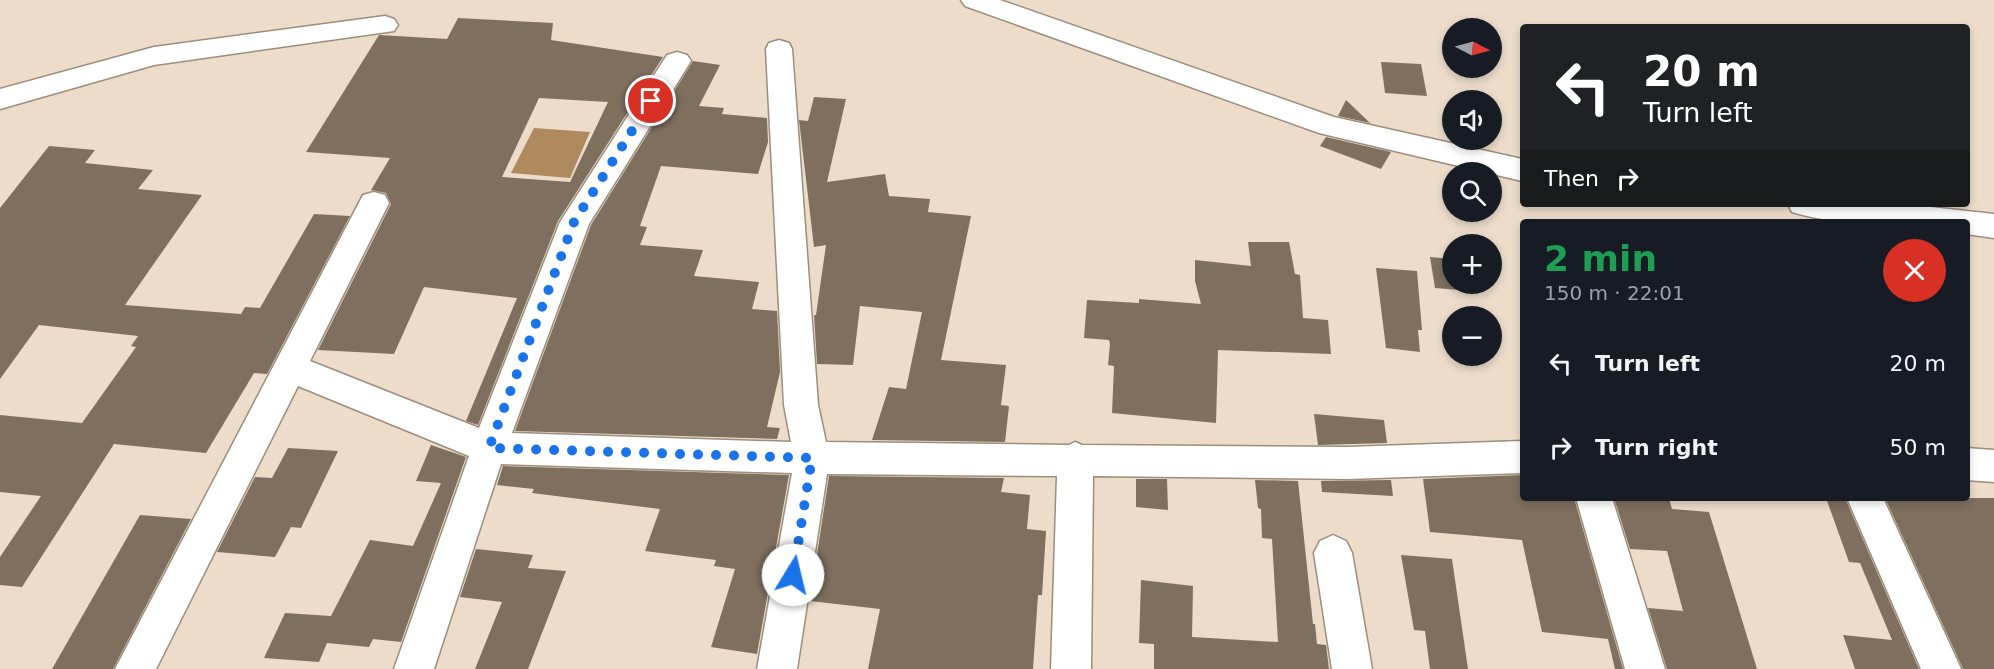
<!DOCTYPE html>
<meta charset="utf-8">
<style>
body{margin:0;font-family:"DejaVu Sans",sans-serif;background:#20242c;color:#f1f3f6;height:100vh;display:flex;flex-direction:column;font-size:22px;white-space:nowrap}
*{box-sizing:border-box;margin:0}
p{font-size:20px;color:#9ea1a6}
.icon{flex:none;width:33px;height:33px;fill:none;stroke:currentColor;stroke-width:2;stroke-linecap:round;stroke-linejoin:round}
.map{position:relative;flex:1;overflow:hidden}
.details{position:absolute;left:1520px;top:219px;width:450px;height:282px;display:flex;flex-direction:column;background:#171b24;border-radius:6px;box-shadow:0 3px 9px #0003}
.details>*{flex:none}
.hud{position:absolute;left:1520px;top:24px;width:450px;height:183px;border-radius:6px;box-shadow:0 3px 9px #0003;background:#202124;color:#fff;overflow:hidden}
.needle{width:39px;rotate:96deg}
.controls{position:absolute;left:1442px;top:18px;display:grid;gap:12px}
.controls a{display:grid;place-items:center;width:60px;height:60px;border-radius:50%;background:#171b24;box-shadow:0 3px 9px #0003;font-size:30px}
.pin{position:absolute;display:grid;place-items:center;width:51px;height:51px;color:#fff;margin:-26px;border:3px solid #fff;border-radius:50%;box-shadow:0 2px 6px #0007}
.me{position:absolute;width:66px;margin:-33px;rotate:9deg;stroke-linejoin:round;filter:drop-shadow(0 0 4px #0008)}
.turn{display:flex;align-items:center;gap:21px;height:126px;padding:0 24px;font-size:27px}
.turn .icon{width:78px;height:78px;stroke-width:2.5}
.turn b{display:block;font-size:42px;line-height:51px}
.then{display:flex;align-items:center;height:57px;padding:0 24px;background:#0003;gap:12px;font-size:22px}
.round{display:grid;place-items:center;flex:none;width:63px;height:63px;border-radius:32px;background:#20242c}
.head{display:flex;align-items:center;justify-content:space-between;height:102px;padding:0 24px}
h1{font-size:36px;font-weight:800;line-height:45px;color:#1e9e55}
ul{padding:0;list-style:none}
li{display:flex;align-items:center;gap:18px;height:84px;padding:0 24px}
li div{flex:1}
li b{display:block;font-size:22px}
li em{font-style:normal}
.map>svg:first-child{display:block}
</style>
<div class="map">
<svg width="1994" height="669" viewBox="0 0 1994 669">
<rect width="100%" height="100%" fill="#eddcca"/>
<path fill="#b08a5f" d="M534,128L590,132L570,178L511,173Z"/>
<g fill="#7e6f5f" fill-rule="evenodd">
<path d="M458,18L553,23L551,40L663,57L558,221L478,425L466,421L517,298L424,287L394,354L318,350L391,204L386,193L371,190L390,158L306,152L379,35L447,39ZM539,98L608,102L570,182L502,177Z"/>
<path d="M693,61L720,65L699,106L724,108L722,114L767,118L768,142L758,174L661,166L640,226L647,227L640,245L703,250L694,276L759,282L752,309L777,311L780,372L767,427L780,428L777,439L515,431L591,225Z"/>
<path d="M1381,62L1421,64L1427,96L1385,93Z"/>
<path d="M814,97L846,99L827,182L885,174L889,196L930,199L928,212L971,216L941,360L1006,365L1001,405L1009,406L1005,442L872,440L889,387L906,389L922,312L860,306L853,365L817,364L814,315H816L826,245L814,247L799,120L808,121Z"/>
<path d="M1346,100L1370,123L1338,116Z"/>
<path d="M1326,137L1391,152L1381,169L1320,146Z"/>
<path d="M49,146L95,150L85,163L153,170L138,189L202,195L125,305L241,314L245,307L260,308L314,214L350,216L267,374L254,373L206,453L114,444L22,587L0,585V557L41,496L0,492V415L82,423L136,347L131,346L138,336L39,325L0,379V208Z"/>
<path d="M1248,242H1289L1295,274L1300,275L1303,318L1328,320L1331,354L1218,350L1216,423L1112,413L1114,366L1108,365L1110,344L1109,340L1084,338L1087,300L1139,303V299L1201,304L1195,281V260L1251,266Z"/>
<path d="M1430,257L1452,259V284H1482L1484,292L1435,288Z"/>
<path d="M1376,268L1417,271L1422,330H1418L1420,352L1386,348Z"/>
<path d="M1314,414L1384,420L1387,443L1318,445Z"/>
<path d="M431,445L466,457L401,642L373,639L369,647L327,643L319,662L264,658L285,613L331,616L370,540L413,546L441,483L416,481Z"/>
<path d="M288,448L338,451L301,528L291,527L275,557L217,552L255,477L272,478Z"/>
<path d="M503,466L789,475L757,654L711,647L735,569L714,566L716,560L645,551L660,509L532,493L534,489L497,485Z"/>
<path d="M1522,475V498H1574L1623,669H1615L1608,639L1542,632L1522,540L1430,532L1423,479Z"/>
<path d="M829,476L1004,478L1001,492L1030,495L1027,529L1046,531L1042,595H1038L1033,669H868L880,609L810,601Z"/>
<path d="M1136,479H1167L1168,510L1136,507Z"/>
<path d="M1255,480L1298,481L1313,624H1315L1317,644L1326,645L1329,669H1154V644L1139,643L1141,580L1193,586L1192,637L1278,642L1272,539L1262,538L1261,509L1258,508Z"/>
<path d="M1391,480L1393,496L1322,492L1321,481Z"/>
<path d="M1614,498H1669L1672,509L1709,512L1757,669H1667L1648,608L1683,611L1667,551L1630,549Z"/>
<path d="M1826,498H1845L1919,669H1855L1843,635L1892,640L1860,563L1849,562Z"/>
<path d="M1885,498H1994V669H1963Z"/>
<path d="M140,515L191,519L113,669H52Z"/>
<path d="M476,549L533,555L528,568L566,571L528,669H475L502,602L460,597Z"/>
<path d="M1401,555L1452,559L1468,669H1430L1425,631L1414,630Z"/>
</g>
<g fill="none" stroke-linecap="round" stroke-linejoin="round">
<defs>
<g id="minor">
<path d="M961,0H1000L1334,117L1522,159V181L1319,133L965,6Z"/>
<path d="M385,16L394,19L398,25L394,31L154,65L0,109V89L154,47Z"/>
<path d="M779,40L789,43L792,49L818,405L826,442L1069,445L1075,442L1082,445L1348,447L1522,441V473L1348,479L1093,476L1091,669H1051L1057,476L827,474L797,669H757L792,473L501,464L434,669H394L469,456L298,386L156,669H115L363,195L374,192L385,195L389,203L310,361L479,428L560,222L667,55L677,52L687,55L691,61L589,224L512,433L791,442L784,405L766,49L769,43Z"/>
<path d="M1788,204H1903L1994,214V238L1966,234V222C1910,222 1847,229 1792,212Z"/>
<path d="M1966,448L1994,450V482L1966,480Z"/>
<path d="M1576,498H1612L1665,669H1625Z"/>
<path d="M1847,498H1883L1961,669H1921Z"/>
<path d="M1333,535L1346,541L1352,553L1372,669H1332L1314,553L1320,541Z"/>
</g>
</defs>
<use href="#minor" stroke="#9c8d7c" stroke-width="3"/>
<use href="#minor" fill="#fff" fill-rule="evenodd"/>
</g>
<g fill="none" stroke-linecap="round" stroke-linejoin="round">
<path stroke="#1a73e8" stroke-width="10" stroke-dasharray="0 18" d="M651,101L574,222L489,448L812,458L793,575"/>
</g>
</svg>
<div class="controls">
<a><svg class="needle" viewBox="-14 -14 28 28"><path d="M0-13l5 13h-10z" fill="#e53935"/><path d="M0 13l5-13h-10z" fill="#9ea1a6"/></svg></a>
<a><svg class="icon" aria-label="sound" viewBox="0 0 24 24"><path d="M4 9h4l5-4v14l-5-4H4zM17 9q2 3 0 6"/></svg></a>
<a><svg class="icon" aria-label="search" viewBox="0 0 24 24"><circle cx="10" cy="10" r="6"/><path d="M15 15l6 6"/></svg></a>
<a>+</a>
<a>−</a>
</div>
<div class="pin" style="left:651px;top:101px;background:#d93025"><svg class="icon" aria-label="arrive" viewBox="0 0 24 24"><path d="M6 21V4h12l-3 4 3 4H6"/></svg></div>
<svg class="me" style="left:793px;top:575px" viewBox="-20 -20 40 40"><circle r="19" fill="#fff"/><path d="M0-13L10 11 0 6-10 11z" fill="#1a73e8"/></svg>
<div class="hud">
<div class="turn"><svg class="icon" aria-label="left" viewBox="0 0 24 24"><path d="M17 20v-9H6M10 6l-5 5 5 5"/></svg><div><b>20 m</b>Turn left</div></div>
<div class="then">Then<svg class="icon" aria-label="right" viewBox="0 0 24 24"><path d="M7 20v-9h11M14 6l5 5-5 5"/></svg></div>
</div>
<section class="details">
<div class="head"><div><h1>2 min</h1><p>150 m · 22:01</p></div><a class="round" style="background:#d93025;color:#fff"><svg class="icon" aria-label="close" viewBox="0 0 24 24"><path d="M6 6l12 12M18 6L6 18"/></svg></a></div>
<ul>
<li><svg class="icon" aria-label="left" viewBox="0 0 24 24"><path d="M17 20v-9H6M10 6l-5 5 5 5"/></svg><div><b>Turn left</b></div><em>20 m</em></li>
<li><svg class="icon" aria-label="right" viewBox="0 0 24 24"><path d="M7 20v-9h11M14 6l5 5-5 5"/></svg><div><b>Turn right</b></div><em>50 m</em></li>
</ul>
</section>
</div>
